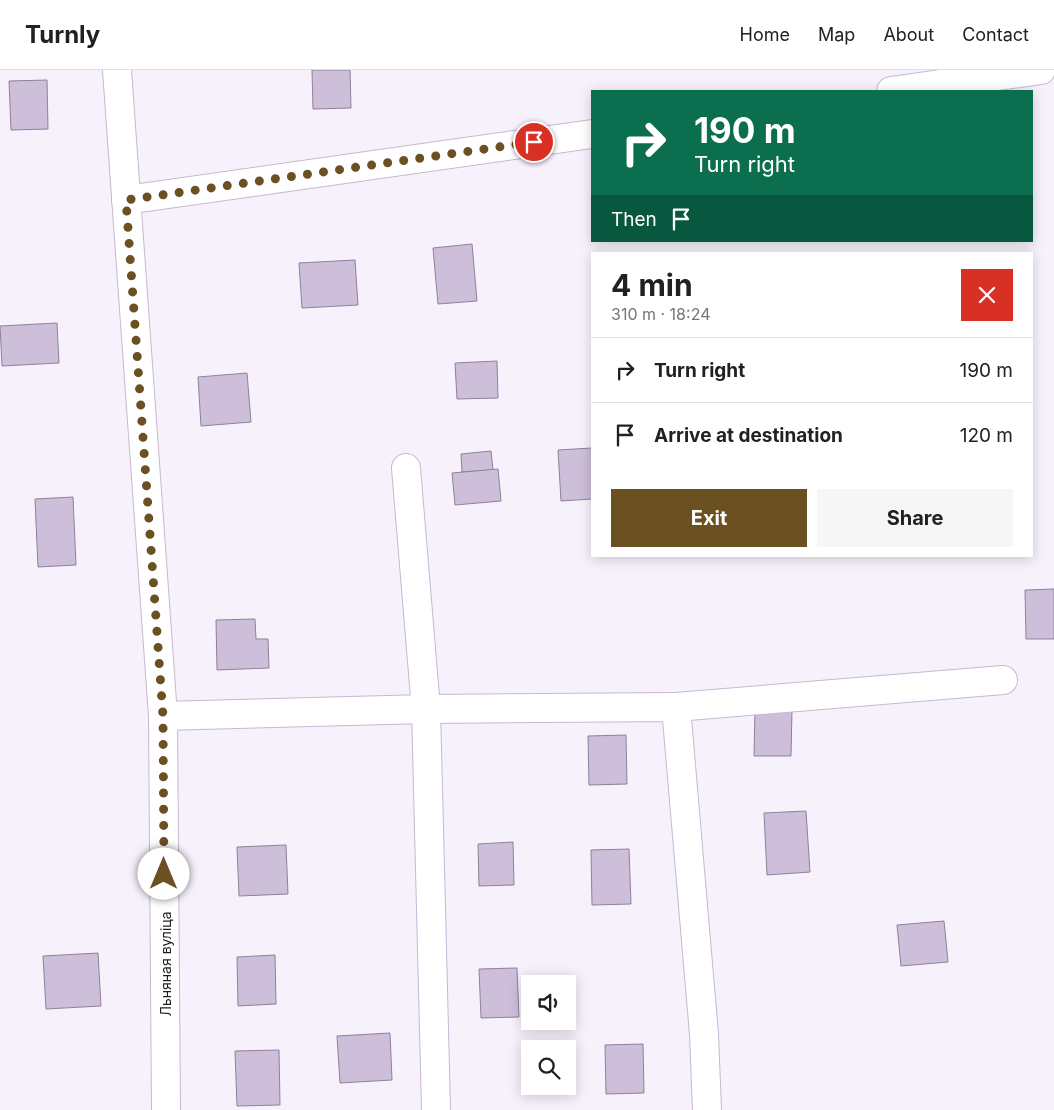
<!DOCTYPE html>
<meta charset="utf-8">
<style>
body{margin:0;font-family:Inter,sans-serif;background:#f6f6f6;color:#202124;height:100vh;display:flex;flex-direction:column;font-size:19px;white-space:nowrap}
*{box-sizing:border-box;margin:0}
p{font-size:16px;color:#757577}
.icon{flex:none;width:28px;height:28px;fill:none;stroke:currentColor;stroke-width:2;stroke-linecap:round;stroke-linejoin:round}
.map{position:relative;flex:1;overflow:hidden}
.details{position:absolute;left:591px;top:182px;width:442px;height:305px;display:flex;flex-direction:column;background:#fff;border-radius:0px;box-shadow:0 2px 12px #0003}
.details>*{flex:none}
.top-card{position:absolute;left:591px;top:20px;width:442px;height:152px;border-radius:0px;box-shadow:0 2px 12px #0003;background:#0b6e4f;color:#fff;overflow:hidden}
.fabs{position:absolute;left:521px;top:905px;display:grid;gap:10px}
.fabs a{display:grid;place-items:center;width:55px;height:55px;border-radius:0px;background:#fff;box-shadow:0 2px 12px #0003;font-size:25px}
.pin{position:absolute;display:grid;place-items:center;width:42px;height:42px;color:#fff;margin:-21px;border:2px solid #fff;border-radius:50%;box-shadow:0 1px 5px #0007}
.me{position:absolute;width:55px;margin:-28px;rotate:0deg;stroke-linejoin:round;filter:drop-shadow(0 0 4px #0008)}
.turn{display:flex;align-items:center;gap:18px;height:105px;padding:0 20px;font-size:22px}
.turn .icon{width:65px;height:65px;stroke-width:2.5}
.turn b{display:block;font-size:35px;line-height:42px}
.then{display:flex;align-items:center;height:48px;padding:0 20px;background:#0003;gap:10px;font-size:19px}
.round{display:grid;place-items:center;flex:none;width:52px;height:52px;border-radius:0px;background:#f6f6f6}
.headline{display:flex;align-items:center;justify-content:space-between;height:85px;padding:0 20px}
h1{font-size:30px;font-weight:700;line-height:38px}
.button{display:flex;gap:10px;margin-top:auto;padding:10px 20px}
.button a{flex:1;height:58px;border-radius:0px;background:#6b5022;color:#fff;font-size:20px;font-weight:700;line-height:58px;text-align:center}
.button a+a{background:#f6f6f6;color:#202124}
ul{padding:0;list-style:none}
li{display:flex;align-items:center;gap:15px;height:65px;padding:0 20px;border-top:1px solid #e0e0e0}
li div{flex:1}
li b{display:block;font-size:19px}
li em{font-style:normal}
header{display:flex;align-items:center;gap:30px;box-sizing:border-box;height:70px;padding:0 25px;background:#fff;border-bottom:1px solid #e0e0e0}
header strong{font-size:24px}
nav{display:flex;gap:28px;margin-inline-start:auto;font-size:18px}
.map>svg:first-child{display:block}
</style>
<header>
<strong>Turnly</strong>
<nav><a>Home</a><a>Map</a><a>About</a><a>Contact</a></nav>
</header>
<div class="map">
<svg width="1054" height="1040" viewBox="0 0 1054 1040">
<rect width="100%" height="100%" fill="#f7f1fc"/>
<g fill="#cdbed9" stroke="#8e819a">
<path d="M312,0H350L351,38L313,39Z"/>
<path d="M47,10L48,59L11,60L9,11Z"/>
<path d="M472,174L477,231L438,234L433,178Z"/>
<path d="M355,190L358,235L302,238L299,193Z"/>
<path d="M57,253L59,293L2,296L0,256Z"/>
<path d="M497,291L498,328L457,329L455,293Z"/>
<path d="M247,303L251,352L201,356L198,307Z"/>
<path d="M592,378V429L561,431L558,380Z"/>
<path d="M491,381L493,400L462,402L461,384Z"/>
<path d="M498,399L501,431L455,435L452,403Z"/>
<path d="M73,427L76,495L38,497L35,429Z"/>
<path d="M1054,519V569H1026L1025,520Z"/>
<path d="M255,549L256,569H268L269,598L217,600L216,550Z"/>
<path d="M755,639H792L791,686H754Z"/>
<path d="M626,665L627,714L589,715L588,666Z"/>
<path d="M806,741L810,802L767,805L764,743Z"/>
<path d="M513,772L514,815L479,816L478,774Z"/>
<path d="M286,775L288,824L239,826L237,777Z"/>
<path d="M629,779L631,834L592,835L591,780Z"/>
<path d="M944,851L948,892L901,896L897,855Z"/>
<path d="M98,883L101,936L46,939L43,886Z"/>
<path d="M275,885L276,934L238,936L237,887Z"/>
<path d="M517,898L519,947L481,948L479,899Z"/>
<path d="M390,963L392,1010L340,1013L337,966Z"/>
<path d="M643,974L644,1023L606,1024L605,975Z"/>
<path d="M279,980L280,1035L237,1036L235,981Z"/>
</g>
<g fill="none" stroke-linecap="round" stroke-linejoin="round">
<defs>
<g id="minor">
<path d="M117,0L163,646L166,1040"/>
<path d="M891,21L1041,0"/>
<path d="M126,130L592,64"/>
<path d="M406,398L426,639L436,1040"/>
<path d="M676,637L1003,610"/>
<path d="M163,646L426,639L676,637L704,964L707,1040"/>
</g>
</defs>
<use href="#minor" stroke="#c6b8d3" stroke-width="30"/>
<use href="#minor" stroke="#fff" stroke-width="28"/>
</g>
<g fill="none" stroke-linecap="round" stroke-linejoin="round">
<path stroke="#6b5022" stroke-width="9" stroke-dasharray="0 16.2" d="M164,804L163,646L126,130L534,72"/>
</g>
<g text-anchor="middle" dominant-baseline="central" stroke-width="5" stroke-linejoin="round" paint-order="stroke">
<g font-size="14" fill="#211c26" stroke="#fff">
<text transform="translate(165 894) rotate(-90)">Льняная вуліца</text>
</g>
</g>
</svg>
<div class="fabs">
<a><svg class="icon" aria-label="sound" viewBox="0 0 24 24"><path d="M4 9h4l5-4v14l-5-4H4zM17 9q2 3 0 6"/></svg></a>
<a><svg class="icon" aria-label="search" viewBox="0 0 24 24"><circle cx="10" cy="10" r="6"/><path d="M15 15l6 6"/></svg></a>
</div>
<div class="pin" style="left:534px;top:72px;background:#d93025"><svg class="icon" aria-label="arrive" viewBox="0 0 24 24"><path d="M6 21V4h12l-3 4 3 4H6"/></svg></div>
<svg class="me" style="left:164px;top:804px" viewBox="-20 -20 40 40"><circle r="19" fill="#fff"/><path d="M0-13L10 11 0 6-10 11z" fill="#6b5022"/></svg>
<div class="top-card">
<div class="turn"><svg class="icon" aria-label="right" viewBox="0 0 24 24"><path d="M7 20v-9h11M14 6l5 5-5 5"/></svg><div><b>190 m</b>Turn right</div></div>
<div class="then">Then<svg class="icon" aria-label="arrive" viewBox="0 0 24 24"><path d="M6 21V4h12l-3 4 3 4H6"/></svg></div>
</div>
<section class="details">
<div class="headline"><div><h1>4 min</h1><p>310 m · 18:24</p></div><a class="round" style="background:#d93025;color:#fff"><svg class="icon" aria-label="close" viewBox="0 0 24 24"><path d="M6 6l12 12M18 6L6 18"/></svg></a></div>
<ul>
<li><svg class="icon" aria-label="right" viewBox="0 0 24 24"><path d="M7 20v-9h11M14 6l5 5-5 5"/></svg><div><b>Turn right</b></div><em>190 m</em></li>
<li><svg class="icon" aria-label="arrive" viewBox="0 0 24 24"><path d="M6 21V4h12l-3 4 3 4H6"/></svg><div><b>Arrive at destination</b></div><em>120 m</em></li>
</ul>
<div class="button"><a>Exit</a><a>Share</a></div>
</section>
</div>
